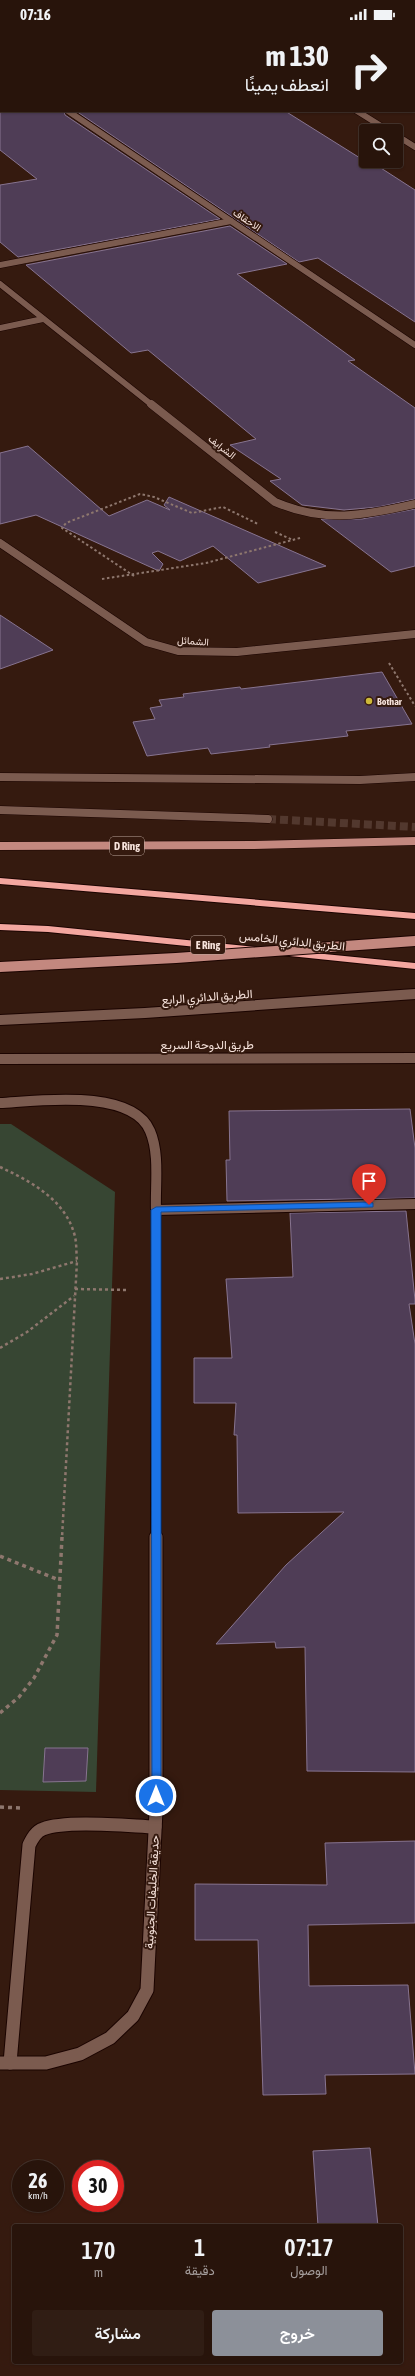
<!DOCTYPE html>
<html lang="ar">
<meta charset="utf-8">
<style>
body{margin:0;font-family:"Asap Condensed",Vazirmatn,sans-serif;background:#301d14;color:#f1f3f6;direction:rtl;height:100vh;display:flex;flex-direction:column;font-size:15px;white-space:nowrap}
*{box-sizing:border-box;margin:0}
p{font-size:13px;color:#a59e9d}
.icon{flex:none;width:22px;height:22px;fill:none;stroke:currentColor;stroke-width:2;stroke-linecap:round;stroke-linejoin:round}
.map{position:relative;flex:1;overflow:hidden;direction:ltr}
.side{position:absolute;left:12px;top:2196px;width:391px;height:140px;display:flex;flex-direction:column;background:#28140b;border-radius:4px;box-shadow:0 1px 3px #0004,0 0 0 1px #44332c;direction:rtl}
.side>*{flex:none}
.top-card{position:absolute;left:0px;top:0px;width:415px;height:84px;box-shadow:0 1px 3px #0004,0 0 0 1px #44332c;direction:rtl;background:#28140b;color:#f1f3f6;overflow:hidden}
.fabs{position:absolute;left:359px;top:96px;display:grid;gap:8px}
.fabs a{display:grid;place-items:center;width:44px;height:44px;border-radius:4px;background:#28140b;box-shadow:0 1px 3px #0004,0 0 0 1px #44332c;font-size:20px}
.speed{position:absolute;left:12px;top:2132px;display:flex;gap:8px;font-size:20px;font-weight:700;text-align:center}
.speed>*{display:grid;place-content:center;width:52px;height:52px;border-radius:50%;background:#28140b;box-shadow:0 1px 3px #0004,0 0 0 1px #44332c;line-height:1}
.speed small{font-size:10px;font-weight:400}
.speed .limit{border:6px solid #d22;background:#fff;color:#111}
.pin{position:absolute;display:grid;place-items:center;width:34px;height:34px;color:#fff;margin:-41px -17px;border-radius:50% 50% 50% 0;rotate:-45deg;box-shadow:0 0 4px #0007}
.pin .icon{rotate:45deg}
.me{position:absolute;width:44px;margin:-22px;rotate:0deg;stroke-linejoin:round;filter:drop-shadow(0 0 3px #0008)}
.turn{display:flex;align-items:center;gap:14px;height:84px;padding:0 20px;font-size:18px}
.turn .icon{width:52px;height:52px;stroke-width:2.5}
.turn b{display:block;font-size:28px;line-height:34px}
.eta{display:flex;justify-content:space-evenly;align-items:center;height:68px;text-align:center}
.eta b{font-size:24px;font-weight:600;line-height:28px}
.action{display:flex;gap:8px;margin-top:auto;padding:8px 20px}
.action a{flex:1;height:46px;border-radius:4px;background:#8c9099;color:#fff;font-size:16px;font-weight:600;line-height:46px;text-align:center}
.action a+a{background:#301d14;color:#f1f3f6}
.status{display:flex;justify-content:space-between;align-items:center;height:28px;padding:0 20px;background:#28140b;direction:ltr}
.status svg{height:11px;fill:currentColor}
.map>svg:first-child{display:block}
</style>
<div class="status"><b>07:16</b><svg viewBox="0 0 49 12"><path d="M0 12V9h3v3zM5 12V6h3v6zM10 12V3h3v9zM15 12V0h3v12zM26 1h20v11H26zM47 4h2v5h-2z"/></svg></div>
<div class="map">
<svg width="415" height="2348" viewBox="0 0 415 2348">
<rect width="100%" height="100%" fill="#351a0f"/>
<path fill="#374633" d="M0,1096H11L115,1164L96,1764L0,1762Z"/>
<g fill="#4f3d56" stroke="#877490">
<path d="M0,83H64L65,87L220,191L18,229L0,214V157L37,151L0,122Z"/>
<path d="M76,83H285L360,130H365L366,133H370L415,162V294L318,230L299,234Z"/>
<path d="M230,198L287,236L237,246L355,332L348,333L415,380V471L378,479L344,482L302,477L270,453L281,451L230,417L256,411L148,322L131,325L26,237Z"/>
<path d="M28,418L109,488L147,472L170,482L164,477L169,469L326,538L258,555L213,518L180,533L158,523L152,525L163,536L159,543L36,487L0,496V425Z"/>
<path d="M415,481V538L391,544L321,491H362Z"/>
<path d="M0,587L53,622L0,641Z"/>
<path d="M382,644L412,696L346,703L348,708L269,717L270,719L211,726L208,720L147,728L133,694L155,691L150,680L162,678L159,672L184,669L183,666L240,659L241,661Z"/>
<path d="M410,1081L415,1120V1170L227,1173L226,1132H230L229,1083Z"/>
<path d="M406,1183L415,1272V1276H409L415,1316V1744L307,1743L305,1619L276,1620L275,1614L216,1616L286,1537L344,1484L238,1485L237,1407H234L236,1375H194V1330H232L226,1251L293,1249L290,1185Z"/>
<path d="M45,1720H88L86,1753L43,1754Z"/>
<path d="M415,1813V1895L308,1897L309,1958L408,1957L415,2046L325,2047L326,2066L263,2067L258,1912H195V1856L327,1857L325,1815Z"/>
<path d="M370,2120L378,2198H318L313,2123Z"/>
</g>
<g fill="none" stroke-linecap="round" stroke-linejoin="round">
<path stroke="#52382e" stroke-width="8" stroke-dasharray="8 4" stroke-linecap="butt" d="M268,791L415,799"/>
<defs>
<path id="lane-far1" d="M156,1182L415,1176"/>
<path id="lane" d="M10,2035L29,1817C32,1811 36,1803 43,1801C66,1792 128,1798 155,1799"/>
<g id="street-far3">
<path d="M320,1L326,0"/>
<path d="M68,83L415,317"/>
<path d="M357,83L389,103"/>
<path d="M396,107L415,119"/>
<path d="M0,237L231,193"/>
<path d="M0,256L152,377"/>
<path d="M0,300L43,291"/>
</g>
<g id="street-far2">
<path d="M151,376L275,474C324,495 364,488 415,476"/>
<path d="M0,515L146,614L178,623L237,624L415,606"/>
</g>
<path id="street-far1" d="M0,1075C38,1073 132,1060 150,1103C160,1126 155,1158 156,1182V1510"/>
<path id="street" d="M0,2035H46L80,2026L110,2010L133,1988L147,1962L156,1783V1509"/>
<g id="secondary-far1">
<path d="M0,749L360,752L415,749"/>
<path d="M0,782L268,791"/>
</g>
<g id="secondary">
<path d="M0,992L145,985L415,966"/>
<path d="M0,1031L415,1030"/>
</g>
<path id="primary" d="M0,818L253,817L415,813"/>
<g id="highway">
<path d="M0,850L415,885V891L0,856Z"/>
<path d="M0,896L48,898L256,919L261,922L256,925L48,904L0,902Z"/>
<path d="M284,922L415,935V941L280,927L279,925L280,923Z"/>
</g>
</defs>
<use href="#lane-far1" stroke="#1b0400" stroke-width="12"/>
<use href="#lane" stroke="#1b0400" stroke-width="15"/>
<use href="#street-far3" stroke="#1b0400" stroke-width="7"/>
<use href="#street-far2" stroke="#1b0400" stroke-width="9"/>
<use href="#street-far1" stroke="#1b0400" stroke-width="12"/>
<use href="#street" stroke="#1b0400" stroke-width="15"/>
<use href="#secondary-far1" stroke="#1b0400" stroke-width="9"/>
<use href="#secondary" stroke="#1b0400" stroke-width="12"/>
<use href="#primary" stroke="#1b0400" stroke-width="9"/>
<use href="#highway" stroke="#1b0400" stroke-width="2"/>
<g stroke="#8e776e" stroke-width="2" stroke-dasharray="2.5 2.5" stroke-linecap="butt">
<path d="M275,504L293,512"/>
<path d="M134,548L62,500L66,495L140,466L154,469L192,485L223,479L258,496"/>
<path d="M102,551L206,535L300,510"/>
<path d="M389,635L415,678"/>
</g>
<g stroke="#8e776e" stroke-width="2.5" stroke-dasharray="3 3" stroke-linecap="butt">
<path d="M0,1139C30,1153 64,1171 74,1205C77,1214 76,1224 77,1233L62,1510"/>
<path d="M0,1251L32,1246L77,1233"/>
<path d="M75,1261L129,1262"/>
<path d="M0,1320L27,1304L74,1268"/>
</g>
<g stroke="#8e776e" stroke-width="3.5" stroke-dasharray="4 4" stroke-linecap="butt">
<path d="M0,1528L59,1552"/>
<path d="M0,1685L19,1669L34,1650L57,1607L62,1509"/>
<path d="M0,1779L21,1780"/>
</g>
<use href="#lane-far1" stroke="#7b5b4f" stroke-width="10"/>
<use href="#lane" stroke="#7b5b4f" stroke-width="13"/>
<use href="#street-far3" stroke="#7b5b4f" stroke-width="6"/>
<use href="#street-far2" stroke="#7b5b4f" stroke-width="8"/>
<use href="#street-far1" stroke="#7b5b4f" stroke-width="10"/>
<use href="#street" stroke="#7b5b4f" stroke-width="13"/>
<use href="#secondary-far1" stroke="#7b5b4f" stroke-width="8"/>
<use href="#secondary" stroke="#7b5b4f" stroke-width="10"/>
<use href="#primary" stroke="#c3887f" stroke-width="8"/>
<use href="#highway" fill="#f3a69f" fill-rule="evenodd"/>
<defs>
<path id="primary-bridge" d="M0,939L176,930L415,913"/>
</defs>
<use href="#primary-bridge" stroke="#1b0400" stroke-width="12" stroke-linecap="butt"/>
<use href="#primary-bridge" stroke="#c3887f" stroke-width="10"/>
</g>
<path fill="#1a73e8" stroke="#114b97" d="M369,1174L373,1175V1179L161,1184V1768L156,1772L152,1771L151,1182L156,1179Z"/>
<circle fill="#cdb938" stroke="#351a0f" stroke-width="1.5" cx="369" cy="673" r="4"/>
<g text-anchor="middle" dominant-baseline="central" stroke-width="4" stroke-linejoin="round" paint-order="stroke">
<g font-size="10" fill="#f7e3dc" stroke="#351a0f">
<text transform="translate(247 192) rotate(34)">الاحقاف</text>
<text transform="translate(222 419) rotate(38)">الشرايف</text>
<text transform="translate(193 613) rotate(4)">الشمائل</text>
</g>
<g font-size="10" font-weight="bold" fill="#f7e3dc" stroke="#351a0f" text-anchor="start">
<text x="377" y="673">Bothar</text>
</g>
<g fill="#351a0f" stroke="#bda79e" stroke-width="1">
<rect x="110" y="809" width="34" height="18" rx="3"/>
<rect x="191" y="908" width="34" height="18" rx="3"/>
</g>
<g font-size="11" font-weight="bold" fill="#f7e3dc">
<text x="127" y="818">D Ring</text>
<text x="208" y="917">E Ring</text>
</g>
<g font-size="12" fill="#f7e3dc" stroke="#351a0f">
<text transform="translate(292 913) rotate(6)">الطريق الدائري الخامس</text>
<text transform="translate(207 969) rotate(-4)">الطريق الدائري الرابع</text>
<text x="207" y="1017">طريق الدوحة السريع</text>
<text transform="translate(152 1864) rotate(-87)">حديقة الخليفات الجنوبية</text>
</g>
</g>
</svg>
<div class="fabs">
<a><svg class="icon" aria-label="search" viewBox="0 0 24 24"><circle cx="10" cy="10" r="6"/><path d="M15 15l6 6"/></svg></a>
</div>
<div class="speed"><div>26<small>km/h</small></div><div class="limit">30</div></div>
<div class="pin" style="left:369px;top:1177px;background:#d93025"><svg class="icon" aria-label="arrive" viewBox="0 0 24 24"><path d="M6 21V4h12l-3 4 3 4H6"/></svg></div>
<svg class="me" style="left:156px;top:1768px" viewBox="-20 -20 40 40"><circle r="17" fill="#1a73e8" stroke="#fff" stroke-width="3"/><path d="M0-11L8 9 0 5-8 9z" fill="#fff"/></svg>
<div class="top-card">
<div class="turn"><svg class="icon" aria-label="right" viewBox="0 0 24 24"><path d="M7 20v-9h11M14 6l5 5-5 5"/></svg><div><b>130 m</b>انعطف يمينًا</div></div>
</div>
<section class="side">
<div class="eta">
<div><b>07:17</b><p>الوصول</p></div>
<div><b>1</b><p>دقيقة</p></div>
<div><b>170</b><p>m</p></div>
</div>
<div class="action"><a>خروج</a><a>مشاركة</a></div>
</section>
</div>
